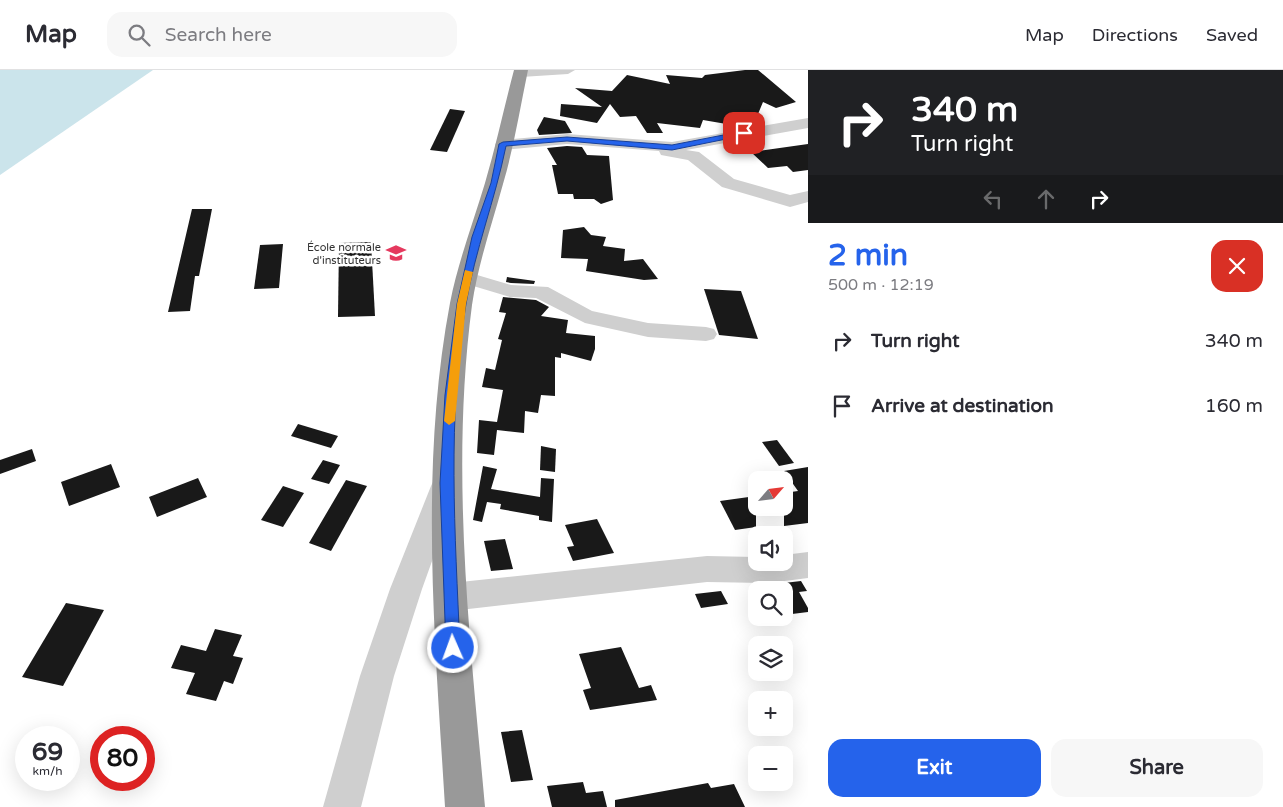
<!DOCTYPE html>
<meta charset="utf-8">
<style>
body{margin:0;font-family:"Varela Round",sans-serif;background:#f7f7f7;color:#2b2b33;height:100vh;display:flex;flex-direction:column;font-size:19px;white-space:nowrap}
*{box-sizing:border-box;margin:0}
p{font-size:16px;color:#7c7c81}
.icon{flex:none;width:28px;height:28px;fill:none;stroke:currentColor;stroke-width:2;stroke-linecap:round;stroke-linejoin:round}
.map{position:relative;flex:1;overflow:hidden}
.drawer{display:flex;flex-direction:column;background:#fff;width:475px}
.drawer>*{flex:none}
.banner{background:#202124;color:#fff;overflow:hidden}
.needle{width:32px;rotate:62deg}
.tools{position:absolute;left:748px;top:401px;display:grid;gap:10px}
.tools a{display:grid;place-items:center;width:45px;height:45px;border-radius:10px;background:#fff;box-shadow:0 5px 20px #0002;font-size:25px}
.speed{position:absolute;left:15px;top:656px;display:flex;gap:10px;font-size:25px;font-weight:700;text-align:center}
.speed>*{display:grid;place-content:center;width:65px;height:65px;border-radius:50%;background:#fff;box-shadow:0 5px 20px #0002;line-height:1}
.speed small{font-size:12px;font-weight:400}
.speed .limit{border:8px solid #d22;background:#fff;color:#111}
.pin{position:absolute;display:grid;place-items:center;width:42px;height:42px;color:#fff;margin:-21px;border-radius:10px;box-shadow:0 2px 8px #0006}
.me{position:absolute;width:55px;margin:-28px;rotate:358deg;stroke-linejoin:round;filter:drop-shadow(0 0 4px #0008)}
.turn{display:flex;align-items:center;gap:18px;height:105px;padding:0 20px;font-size:22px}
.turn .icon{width:65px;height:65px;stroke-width:2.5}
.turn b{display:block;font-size:35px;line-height:42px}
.lanes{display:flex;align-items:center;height:48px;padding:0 20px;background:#0003;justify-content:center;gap:25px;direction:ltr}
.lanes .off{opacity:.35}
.round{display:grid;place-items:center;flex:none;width:52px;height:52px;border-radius:15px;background:#f7f7f7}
.headline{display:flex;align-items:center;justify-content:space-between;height:85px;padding:0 20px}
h1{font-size:30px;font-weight:700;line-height:38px;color:#2563eb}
.cta{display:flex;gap:10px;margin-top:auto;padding:10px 20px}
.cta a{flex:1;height:58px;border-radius:15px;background:#2563eb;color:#fff;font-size:20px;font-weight:700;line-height:58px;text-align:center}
.cta a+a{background:#f7f7f7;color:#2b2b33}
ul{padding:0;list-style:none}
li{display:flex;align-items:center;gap:15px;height:65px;padding:0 20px}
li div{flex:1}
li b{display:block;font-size:19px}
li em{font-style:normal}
header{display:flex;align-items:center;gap:30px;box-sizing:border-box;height:70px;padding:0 25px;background:#fff;border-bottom:1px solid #e1e1e2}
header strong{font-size:24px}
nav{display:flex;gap:28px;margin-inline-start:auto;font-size:18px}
.search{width:350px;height:45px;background:#f7f7f7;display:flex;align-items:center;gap:12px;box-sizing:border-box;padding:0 18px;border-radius:15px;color:#7c7c81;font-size:19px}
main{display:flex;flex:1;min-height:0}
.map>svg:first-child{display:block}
</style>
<header>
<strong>Map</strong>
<div class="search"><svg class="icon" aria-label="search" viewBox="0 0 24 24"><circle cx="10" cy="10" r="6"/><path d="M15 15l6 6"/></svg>Search here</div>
<nav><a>Map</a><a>Directions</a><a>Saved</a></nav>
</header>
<main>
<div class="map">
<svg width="808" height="737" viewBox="0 0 808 737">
<rect width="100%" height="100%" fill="#fff"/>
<path fill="#cbe4eb" d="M0,0H153L0,105Z"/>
<g fill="#191919">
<path d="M745,0H758L796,32L776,38L763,32L753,56L744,57L703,50L700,58L657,53L663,63H647L636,46L620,47L610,34L597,53L560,46L561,34L602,37L575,18L612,21L627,5L670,14L666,5L702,8L705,5Z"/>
<path d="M450,39L465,41L447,82L430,80Z"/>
<path d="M544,47L565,51L572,63L539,65L537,60Z"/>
<path d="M808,74V100L793,102L787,96L768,98L751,82Z"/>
<path d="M567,76L582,77L587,85L609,86L613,130L601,134L594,129H574L573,124H558L552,95H557L547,78Z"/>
<path d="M192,139H212L199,206H195L190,241L168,242Z"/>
<path d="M584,157L591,165L606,167L603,176L625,179L624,191L643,189L658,209L644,210L586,201L588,189L561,188L563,160Z"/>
<path d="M371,172L375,246L338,247L339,173Z"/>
<path d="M283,174L279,218L254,219L260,175Z"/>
<path d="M507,207L535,211L534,214L511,213L506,212Z"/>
<path d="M704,219L741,221L758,269L719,265Z"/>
<path d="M503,227L536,230L549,237L541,246L568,250L566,263L595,266V279L591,291L561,283V288L555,287V326L541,325L538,343L525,341L524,363L497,360L494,385L477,383L478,367L479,350L497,352L503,320L482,317L486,298L495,300L502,270L498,269L506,243L499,242Z"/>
<path d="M298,354L338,366L331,378L291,366Z"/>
<path d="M777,370L794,393L779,396L762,372Z"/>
<path d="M541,376L556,379L555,402L540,400Z"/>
<path d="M32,379L36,391L0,404V390Z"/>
<path d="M323,390L340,395L329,414L311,409Z"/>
<path d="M111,394L120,417L69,436L61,412Z"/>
<path d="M483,396L497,399L491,419L540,427L541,408L554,409L552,452L539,450V446L500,439L501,434L487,432L482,452L473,450Z"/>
<path d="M808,397V453L784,456V423L798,421L784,401Z"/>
<path d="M198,408L207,427L157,447L149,427Z"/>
<path d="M346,410L367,416L331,481L309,473Z"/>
<path d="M283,416L304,423L283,457L261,450Z"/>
<path d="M756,426V457L735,460L720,431Z"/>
<path d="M597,449L614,483L573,491L567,477L574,476L565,455Z"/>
<path d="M505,469L513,499L491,501L484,471Z"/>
<path d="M801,511L807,521L799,522L808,538V542L784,545V513Z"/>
<path d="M721,521L728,534L701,538L695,524Z"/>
<path d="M66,533L104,540L63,616L22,607Z"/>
<path d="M215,559L242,565L233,586L243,588L233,614L224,611L216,631L186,624L195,603L171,598L181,575L206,581Z"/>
<path d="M621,577L639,618L651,615L657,630L590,640L583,620L591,618L579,584Z"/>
<path d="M522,660L533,710L511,712L501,662Z"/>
<path d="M583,712L586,723L603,721L607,737H552L547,716Z"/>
<path d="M708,713L711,718L734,714L745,737H615V730Z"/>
</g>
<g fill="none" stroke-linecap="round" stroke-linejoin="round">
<g fill="#cfcfcf" fill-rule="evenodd">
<path d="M516,0H575L568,4L521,7L516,6L514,3Z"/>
<path d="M808,48V58L686,80L699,82L734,109L790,125L808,121V132L790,137L722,117L688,90L661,85L659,81L567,74L503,80L497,79L495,75L497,71L503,70L567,64L672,72Z"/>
<path d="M467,202L511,215L548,217L592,241L648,253L706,257L714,259L717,264L714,269L706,271L648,267L585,253L536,228L510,227L460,212L457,208L460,204Z"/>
<path d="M445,405L455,408L459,416L422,519L394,606L361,737H323L360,606L390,519L431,416L435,408Z"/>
<path d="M808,482V508L769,513L707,512L451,541L440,537L435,527L440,517L451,513L707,486L756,487V492H784V485Z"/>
</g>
<path fill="#999" fill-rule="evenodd" d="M514,0H528C520,38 514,77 503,114C492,154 478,194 472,235C450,402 470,570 485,737H445C435,570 419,398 450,233C458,192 473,153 485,113C496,76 504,38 514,0Z"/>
</g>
<path fill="#2563eb" stroke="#184099" d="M744,61L746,65L672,80L567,71L506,76C495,130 475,180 466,234C447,348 455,463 460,578L458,582L453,584L448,582L446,578L440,413L445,325L457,234L472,167L491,113L499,74L503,72L567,67L672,75Z"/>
<path fill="#f59e0b" d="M465,200L473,202L466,234L455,351L449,355L444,351L457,234Z"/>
<defs>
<symbol id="school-bare" viewBox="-9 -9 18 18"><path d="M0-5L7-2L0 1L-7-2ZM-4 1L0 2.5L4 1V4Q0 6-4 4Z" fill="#e5395e" stroke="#fff" stroke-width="2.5" paint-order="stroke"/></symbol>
</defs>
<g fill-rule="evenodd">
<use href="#school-bare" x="382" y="169" width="28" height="28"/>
</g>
<g text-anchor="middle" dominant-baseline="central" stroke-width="5" stroke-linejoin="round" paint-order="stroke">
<g font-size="11" fill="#323232" stroke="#fff" text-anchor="end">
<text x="381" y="177">École normale<tspan x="381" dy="13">d'instituteurs</tspan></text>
</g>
</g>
</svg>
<div class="tools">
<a><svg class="needle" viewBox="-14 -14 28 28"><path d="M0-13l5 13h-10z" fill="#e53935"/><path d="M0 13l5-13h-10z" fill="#7c7c81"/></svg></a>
<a><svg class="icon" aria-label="sound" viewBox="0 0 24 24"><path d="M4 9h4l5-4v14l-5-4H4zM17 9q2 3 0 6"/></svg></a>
<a><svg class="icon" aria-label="search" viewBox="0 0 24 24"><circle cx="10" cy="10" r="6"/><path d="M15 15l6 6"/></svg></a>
<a><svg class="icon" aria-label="layers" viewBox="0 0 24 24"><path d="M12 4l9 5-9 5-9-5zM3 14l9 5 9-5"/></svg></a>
<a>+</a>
<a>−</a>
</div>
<div class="speed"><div>69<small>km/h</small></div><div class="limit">80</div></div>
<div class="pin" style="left:744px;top:63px;background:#d93025"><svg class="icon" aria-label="arrive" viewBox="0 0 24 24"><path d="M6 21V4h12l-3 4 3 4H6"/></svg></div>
<svg class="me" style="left:453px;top:578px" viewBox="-20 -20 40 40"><circle r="17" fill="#2563eb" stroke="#fff" stroke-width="3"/><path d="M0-11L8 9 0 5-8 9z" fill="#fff"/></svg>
</div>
<section class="drawer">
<div class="banner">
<div class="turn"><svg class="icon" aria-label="right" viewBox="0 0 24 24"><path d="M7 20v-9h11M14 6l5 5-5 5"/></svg><div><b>340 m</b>Turn right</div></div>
<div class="lanes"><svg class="icon off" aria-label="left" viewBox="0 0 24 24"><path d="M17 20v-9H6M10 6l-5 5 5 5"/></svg><svg class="icon off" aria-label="ahead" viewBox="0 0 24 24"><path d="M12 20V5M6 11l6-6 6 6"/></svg><svg class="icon" aria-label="right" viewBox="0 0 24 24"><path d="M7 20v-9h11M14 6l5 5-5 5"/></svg></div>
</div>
<div class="headline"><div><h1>2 min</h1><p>500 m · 12:19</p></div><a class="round" style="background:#d93025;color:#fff"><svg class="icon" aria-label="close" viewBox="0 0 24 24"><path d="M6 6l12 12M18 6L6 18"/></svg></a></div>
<ul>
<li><svg class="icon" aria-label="right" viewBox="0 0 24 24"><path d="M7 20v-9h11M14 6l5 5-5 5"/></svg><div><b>Turn right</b></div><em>340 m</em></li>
<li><svg class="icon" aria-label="arrive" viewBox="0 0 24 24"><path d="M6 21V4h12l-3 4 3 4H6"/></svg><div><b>Arrive at destination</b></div><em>160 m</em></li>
</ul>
<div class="cta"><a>Exit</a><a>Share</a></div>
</section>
</main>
